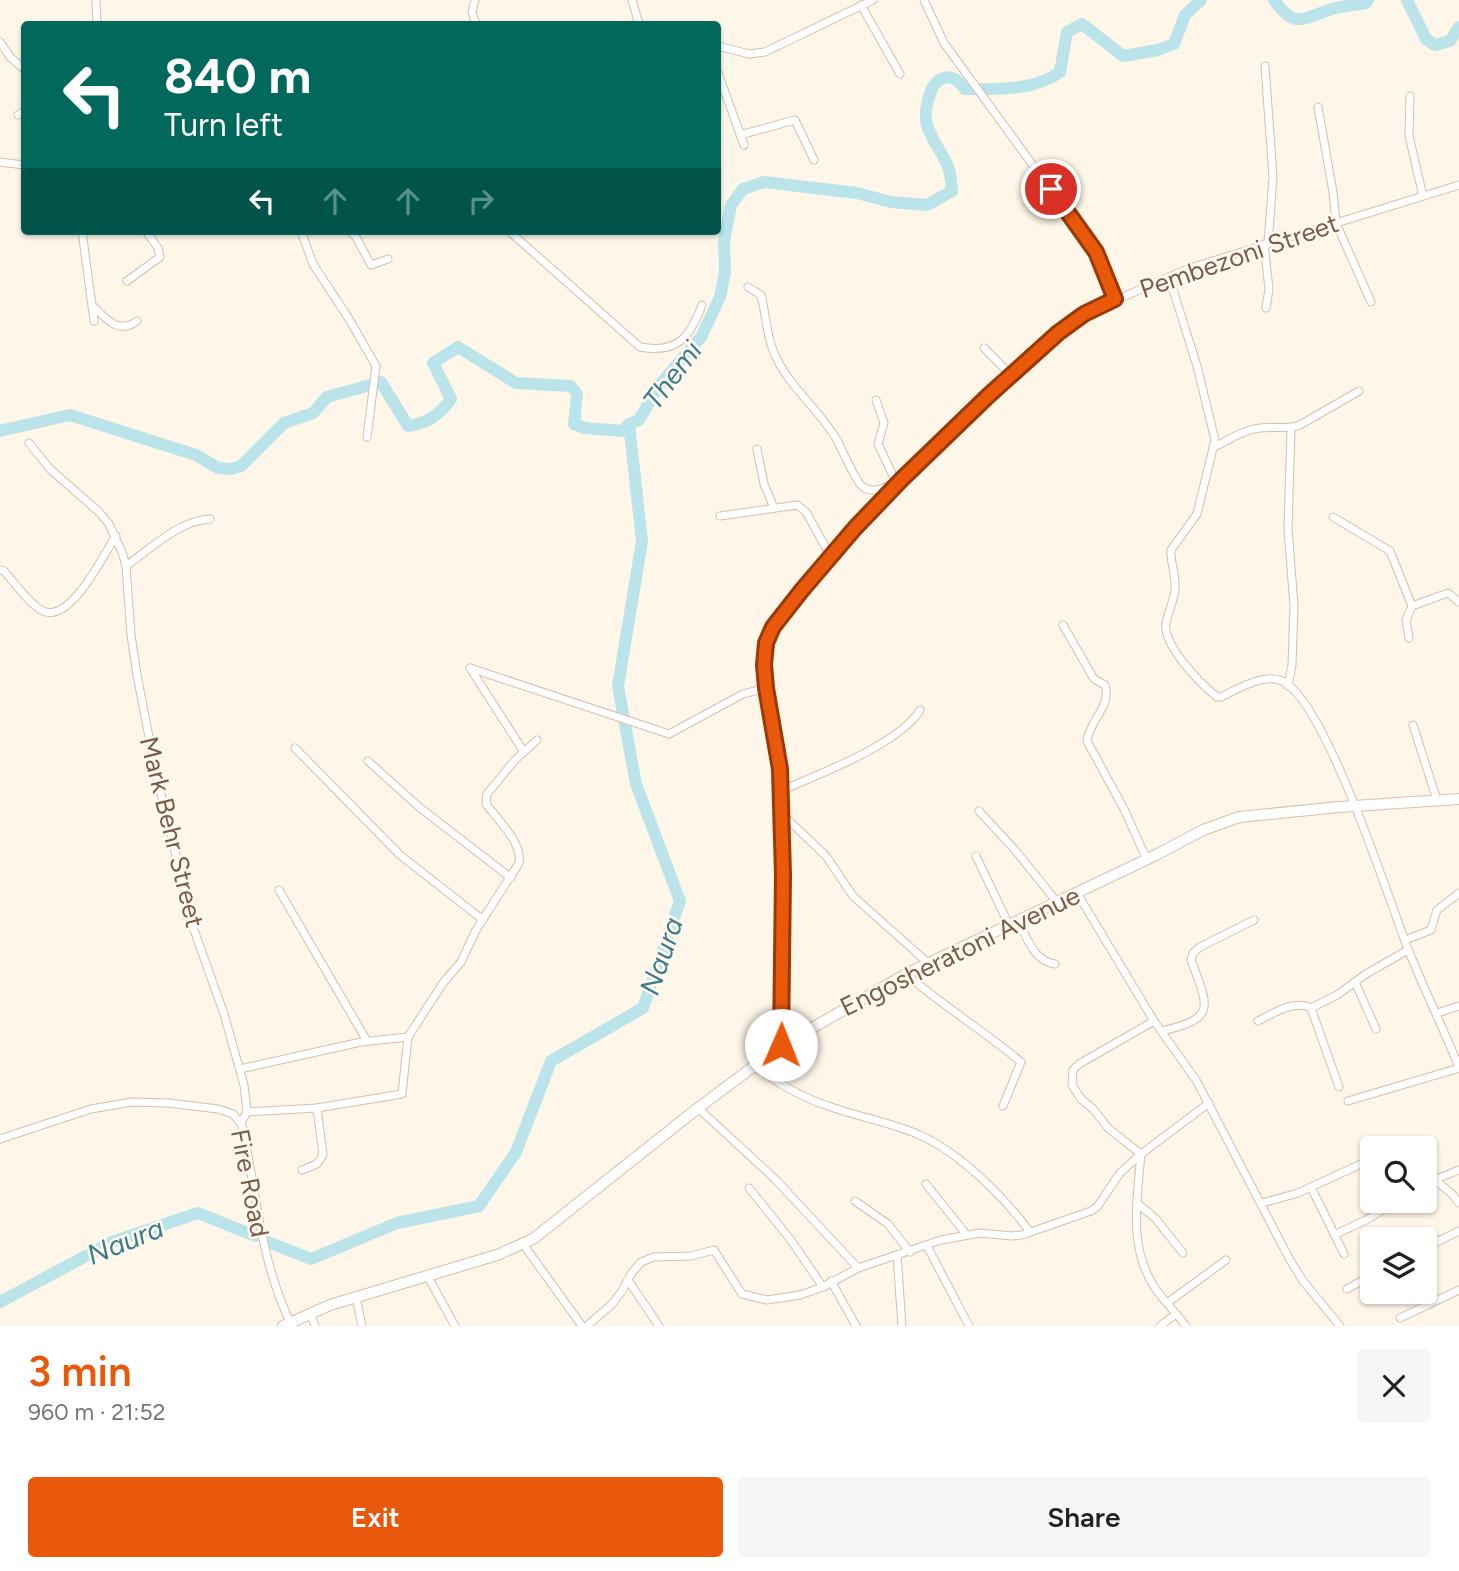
<!DOCTYPE html>
<meta charset="utf-8">
<style>
body{margin:0;font-family:Figtree,sans-serif;background:#f6f6f6;color:#222;height:100vh;display:flex;flex-direction:column;font-size:26px;white-space:nowrap}
*{box-sizing:border-box;margin:0}
p{font-size:23px;color:#767676}
.icon{flex:none;width:38px;height:38px;fill:none;stroke:currentColor;stroke-width:2;stroke-linecap:round;stroke-linejoin:round}
.map{position:relative;height:1326px;overflow:hidden}
.sheet{display:flex;flex-direction:column;background:#fff;flex:1}
.sheet>*{flex:none}
.guide{position:absolute;left:21px;top:21px;width:700px;height:214px;border-radius:7px;box-shadow:0 2px 5px #0004;background:#00695c;color:#fff;overflow:hidden}
.controls{position:absolute;left:1360px;top:1136px;display:grid;gap:14px}
.controls a{display:grid;place-items:center;width:77px;height:77px;border-radius:7px;background:#fff;box-shadow:0 2px 5px #0004;font-size:35px}
.pin{position:absolute;display:grid;place-items:center;width:60px;height:60px;color:#fff;margin:-30px;border:4px solid #fff;border-radius:50%;box-shadow:0 2px 7px #0007}
.me{position:absolute;width:77px;margin:-38px;rotate:1deg;stroke-linejoin:round;filter:drop-shadow(0 0 5px #0008)}
.turn{display:flex;align-items:center;gap:24px;height:147px;padding:0 28px;font-size:32px}
.turn .icon{width:91px;height:91px;stroke-width:2.5}
.turn b{display:block;font-size:49px;line-height:60px}
.lanes{display:flex;align-items:center;height:66px;padding:0 28px;background:#0003;justify-content:center;gap:35px;direction:ltr}
.lanes .off{opacity:.35}
.round{display:grid;place-items:center;flex:none;width:74px;height:74px;border-radius:7px;background:#f6f6f6}
.summary{display:flex;align-items:center;justify-content:space-between;height:119px;padding:0 28px}
h1{font-size:42px;font-weight:600;line-height:52px;color:#ea580c}
.action{display:flex;gap:14px;margin-top:auto;padding:14px 28px}
.action a{flex:1;height:80px;border-radius:7px;background:#ea580c;color:#fff;font-size:28px;font-weight:600;line-height:80px;text-align:center}
.action a+a{background:#f6f6f6;color:#222}
.map>svg:first-child{display:block}
</style>
<div class="map">
<svg width="1459" height="1326" viewBox="0 0 1459 1326">
<rect width="100%" height="100%" fill="#fef6e8"/>
<g fill="none" stroke-linecap="round" stroke-linejoin="round">
<g stroke="#bae3ea" stroke-width="12">
<path d="M1274,0C1295,30 1303,18 1332,9C1343,6 1355,5 1366,3L1368,0"/>
<path d="M1407,0L1426,39L1435,45L1450,41L1459,27"/>
<path d="M0,431L70,415L196,455L218,468L231,469L241,466L284,423L313,413L327,397L381,382L408,426C428,423 439,415 451,399L433,363L458,347L516,383L571,386L577,394L574,424L585,428L623,431L629,424L639,420L658,387L701,337L720,297L725,272L724,241L731,205L743,189L764,182L857,193L891,202L927,205L952,191C951,182 951,172 947,164C934,137 918,127 930,94C932,87 936,81 943,78C953,75 960,82 965,89C995,89 1035,91 1060,72L1067,32L1082,24L1123,56L1158,50L1174,44L1185,15L1201,0"/>
<path d="M268,1242L311,1259L397,1223L479,1206L516,1152L551,1061L643,1008L680,901L636,784L618,686L642,541L629,424"/>
<path d="M0,1302L112,1242L198,1213L255,1236"/>
</g>
<defs>
<g id="street">
<path d="M96,0L97,24"/>
<path d="M475,0L472,12L476,24"/>
<path d="M632,0L639,24"/>
<path d="M924,0L944,43L1096,252L1116,299"/>
<path d="M861,5L900,74"/>
<path d="M0,42L10,57L24,69"/>
<path d="M718,46L749,54L765,52L873,0"/>
<path d="M1265,66L1273,177L1268,243"/>
<path d="M718,73L744,145"/>
<path d="M1410,96L1409,136L1423,196"/>
<path d="M1318,107L1333,192L1336,223L1371,302"/>
<path d="M18,115L24,111"/>
<path d="M740,135L795,120L814,160"/>
<path d="M0,162L24,165"/>
<path d="M82,231L94,321"/>
<path d="M301,231L313,264L349,319L376,366L367,437"/>
<path d="M350,231L356,237L371,265L388,259"/>
<path d="M509,231L640,347C678,354 690,337 702,305"/>
<path d="M1264,244L1269,289L1266,308"/>
<path d="M1169,277L1197,366L1215,440L1197,514L1171,550C1170,562 1176,574 1175,587C1175,600 1168,611 1166,623C1162,645 1201,684 1217,697H1221C1238,689 1263,673 1282,681C1326,701 1388,898 1408,949C1424,989 1443,1028 1459,1067"/>
<path d="M127,281L160,257L158,248L146,231"/>
<path d="M748,287L761,295C766,314 766,334 774,353C788,386 819,409 837,440C843,451 855,481 863,487C874,495 888,486 898,481"/>
<path d="M93,306C106,319 119,335 137,321"/>
<path d="M984,348L1011,375"/>
<path d="M876,400L884,423L878,444L896,482"/>
<path d="M29,443L50,469L99,512L109,524L122,552L126,566L131,635L137,675L156,773L194,930L224,1014L244,1085L247,1112L241,1122"/>
<path d="M1213,448C1228,440 1243,430 1260,428C1274,426 1287,430 1300,425L1359,391"/>
<path d="M757,449L764,484L774,508"/>
<path d="M720,516L797,505L806,512L831,557"/>
<path d="M1333,517L1390,551L1412,606L1406,620L1409,638"/>
<path d="M126,566C150,549 180,520 210,519"/>
<path d="M0,570L4,571C14,582 30,605 43,611C71,624 104,553 116,536"/>
<path d="M1412,606L1448,593L1459,602"/>
<path d="M1063,625L1094,679L1105,685C1112,706 1089,721 1087,741L1124,809L1147,860"/>
<path d="M470,668L669,734L743,694L766,688"/>
<path d="M470,668L524,752"/>
<path d="M1288,686L1292,665L1294,606L1288,529L1291,429"/>
<path d="M1413,725L1437,800"/>
<path d="M295,748L400,855L483,920"/>
<path d="M368,761L419,807L511,878"/>
<path d="M780,791C817,775 900,744 920,710"/>
<path d="M979,811L1015,850L1057,902"/>
<path d="M782,814L826,856L853,896L928,963"/>
<path d="M976,856L1009,925"/>
<path d="M279,890L367,1041"/>
<path d="M1077,893L1154,1021L1196,1080L1290,1260L1303,1281L1340,1326"/>
<path d="M1018,921C1027,938 1034,961 1055,964"/>
<path d="M1405,940L1431,930L1437,910L1459,893"/>
<path d="M906,974C943,1006 984,1031 1021,1062L1003,1106"/>
<path d="M1355,982L1376,1029"/>
<path d="M1311,1008L1337,995L1366,974L1408,950"/>
<path d="M1437,1013L1459,1006"/>
<path d="M1154,1021L1079,1064L1073,1070L1072,1085L1081,1099L1093,1109L1109,1129L1141,1154C1137,1199 1128,1248 1155,1288C1164,1301 1176,1313 1186,1326"/>
<path d="M1258,1021C1272,1014 1294,999 1311,1008L1339,1087"/>
<path d="M1161,1031C1218,1019 1208,1006 1191,960L1193,953L1200,947L1254,920"/>
<path d="M781,1046L783,875L780,769L764,665L766,643L773,627L786,609L855,529L902,479L1024,363L1084,314L1187,269L1459,185"/>
<path d="M753,1065C778,1084 804,1099 834,1108C863,1118 894,1123 922,1136C962,1155 1004,1197 1030,1232"/>
<path d="M240,1069L361,1042L408,1037"/>
<path d="M1348,1101L1459,1068"/>
<path d="M698,1108L775,1179L858,1268"/>
<path d="M247,1112L317,1108L402,1094L408,1037L443,983L461,962L476,930L519,863C523,843 497,819 486,804L487,794L515,760L537,740"/>
<path d="M0,1139L91,1109L132,1102L168,1103L218,1109L233,1114L242,1125C257,1194 259,1256 290,1322"/>
<path d="M1398,1148L1406,1145"/>
<path d="M302,1170L317,1164L323,1155L317,1108"/>
<path d="M1435,1180L1452,1194L1459,1203"/>
<path d="M926,1184L966,1234"/>
<path d="M1424,1184L1459,1170"/>
<path d="M1311,1187L1344,1254"/>
<path d="M749,1188L790,1239L823,1287"/>
<path d="M855,1201L888,1224L910,1252"/>
<path d="M1262,1203L1298,1193L1372,1159"/>
<path d="M1138,1204L1155,1218L1183,1253"/>
<path d="M1334,1235L1368,1219L1398,1200"/>
<path d="M523,1244L582,1326"/>
<path d="M927,1246L969,1326"/>
<path d="M1424,1248L1459,1231"/>
<path d="M897,1255L902,1326"/>
<path d="M427,1275L455,1326"/>
<path d="M628,1280L659,1326"/>
<path d="M831,1281L856,1326"/>
<path d="M1347,1289L1372,1275"/>
<path d="M356,1297L362,1326"/>
<path d="M1167,1303L1226,1260"/>
<path d="M310,1312L315,1326"/>
<path d="M1400,1318L1459,1290"/>
<path d="M587,1326L612,1304L622,1291L631,1274L641,1262L654,1257L691,1256L714,1250L742,1294L767,1300L800,1295L823,1287L858,1268L941,1240L980,1233L1011,1236L1022,1235L1091,1211L1097,1207L1120,1173L1141,1154L1209,1103"/>
<path d="M1160,1326L1176,1314"/>
</g>
<path id="secondary" d="M283,1326L330,1305L497,1255L533,1239L698,1108L781,1046L906,974L1156,855L1203,830L1239,817L1339,807L1459,799"/>
</defs>
<use href="#street" stroke="#d4bfaf" stroke-width="9"/>
<use href="#secondary" stroke="#d8bfac" stroke-width="12"/>
<use href="#street" stroke="#fff" stroke-width="7"/>
<use href="#secondary" stroke="#fff" stroke-width="10"/>
</g>
<g fill="none" stroke-linecap="round" stroke-linejoin="round">
<defs>
<path id="route" d="M781,1045L783,875L780,769L766,688L764,665L766,643L773,627L802,590L855,528L902,479L988,396L1058,333L1084,314L1115,299L1096,252L1051,189"/>
</defs>
<use href="#route" stroke="#983908" stroke-width="18"/>
<use href="#route" stroke="#ea580c" stroke-width="12"/>
</g>
<g text-anchor="middle" dominant-baseline="central" stroke-width="5" stroke-linejoin="round" paint-order="stroke">
<g font-size="26" fill="#7b5b49" stroke="#fff9f0">
<text transform="translate(1239 256) rotate(-19)">Pembezoni Street</text>
<text transform="translate(172 832) rotate(76)">Mark Behr Street</text>
<text transform="translate(960 951) rotate(-26)">Engosheratoni Avenue</text>
<text transform="translate(250 1183) rotate(79)">Fire Road</text>
</g>
<g font-size="28" font-style="italic" fill="#3e7c89" stroke="#fff9f0">
<text transform="translate(672 375) rotate(-53)">Themi</text>
<text transform="translate(661 956) rotate(-71)">Naura</text>
<text transform="translate(125 1241) rotate(-22)">Naura</text>
</g>
</g>
</svg>
<div class="controls">
<a><svg class="icon" aria-label="search" viewBox="0 0 24 24"><circle cx="10" cy="10" r="6"/><path d="M15 15l6 6"/></svg></a>
<a><svg class="icon" aria-label="layers" viewBox="0 0 24 24"><path d="M12 4l9 5-9 5-9-5zM3 14l9 5 9-5"/></svg></a>
</div>
<div class="pin" style="left:1051px;top:189px;background:#d93025"><svg class="icon" aria-label="arrive" viewBox="0 0 24 24"><path d="M6 21V4h12l-3 4 3 4H6"/></svg></div>
<svg class="me" style="left:781px;top:1045px" viewBox="-20 -20 40 40"><circle r="19" fill="#fff"/><path d="M0-13L10 11 0 6-10 11z" fill="#ea580c"/></svg>
<div class="guide">
<div class="turn"><svg class="icon" aria-label="left" viewBox="0 0 24 24"><path d="M17 20v-9H6M10 6l-5 5 5 5"/></svg><div><b>840 m</b>Turn left</div></div>
<div class="lanes"><svg class="icon" aria-label="left" viewBox="0 0 24 24"><path d="M17 20v-9H6M10 6l-5 5 5 5"/></svg><svg class="icon off" aria-label="ahead" viewBox="0 0 24 24"><path d="M12 20V5M6 11l6-6 6 6"/></svg><svg class="icon off" aria-label="ahead" viewBox="0 0 24 24"><path d="M12 20V5M6 11l6-6 6 6"/></svg><svg class="icon off" aria-label="right" viewBox="0 0 24 24"><path d="M7 20v-9h11M14 6l5 5-5 5"/></svg></div>
</div>
</div>
<section class="sheet">
<div class="summary"><div><h1>3 min</h1><p>960 m · 21:52</p></div><a class="round"><svg class="icon" aria-label="close" viewBox="0 0 24 24"><path d="M6 6l12 12M18 6L6 18"/></svg></a></div>
<div class="action"><a>Exit</a><a>Share</a></div>
</section>
